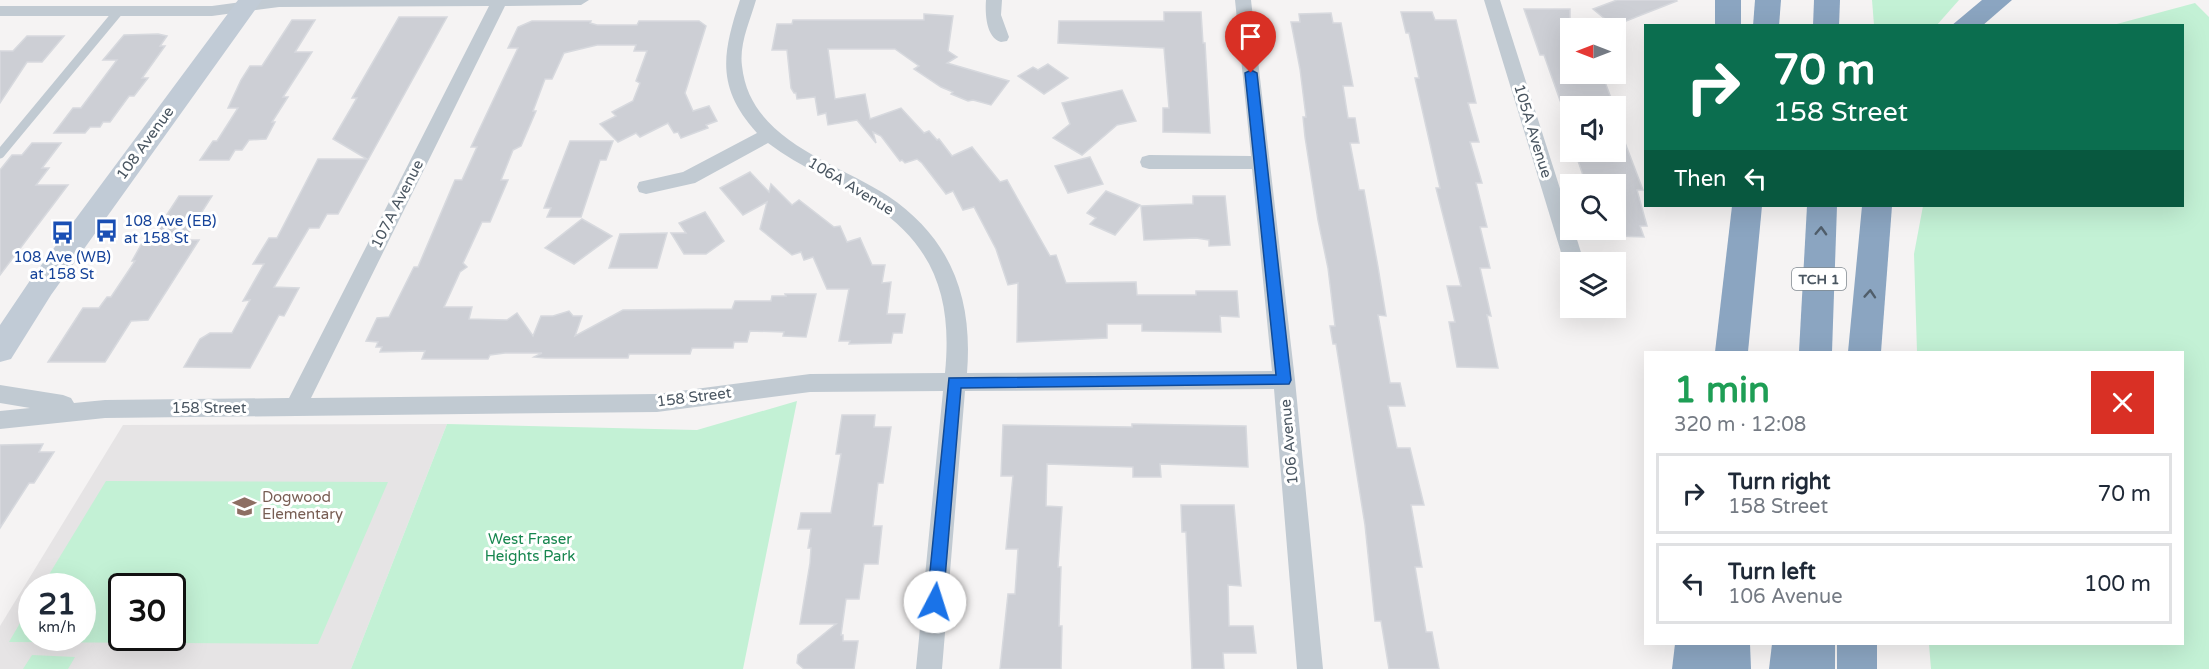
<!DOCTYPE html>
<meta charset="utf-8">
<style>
body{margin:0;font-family:"Varela Round",sans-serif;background:#f6f6f7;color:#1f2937;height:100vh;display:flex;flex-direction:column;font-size:22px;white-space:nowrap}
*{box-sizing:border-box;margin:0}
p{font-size:20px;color:#747a83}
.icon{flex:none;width:33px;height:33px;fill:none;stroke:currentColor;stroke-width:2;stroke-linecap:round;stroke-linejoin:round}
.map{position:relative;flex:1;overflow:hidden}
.drawer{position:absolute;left:1644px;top:351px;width:540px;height:294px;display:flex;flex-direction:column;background:#fff;border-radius:0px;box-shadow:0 6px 24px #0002}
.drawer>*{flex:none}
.banner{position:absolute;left:1644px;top:24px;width:540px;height:183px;border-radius:0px;box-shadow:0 6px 24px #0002;background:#0b6e4f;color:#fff;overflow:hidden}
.needle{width:39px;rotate:270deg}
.fabs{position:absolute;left:1560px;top:18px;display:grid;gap:12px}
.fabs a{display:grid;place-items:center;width:66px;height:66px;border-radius:0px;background:#fff;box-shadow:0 6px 24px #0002;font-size:30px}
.speed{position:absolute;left:18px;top:573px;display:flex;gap:12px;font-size:30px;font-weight:700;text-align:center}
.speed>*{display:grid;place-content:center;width:78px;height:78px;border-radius:50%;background:#fff;box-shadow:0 6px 24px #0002;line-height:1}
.speed small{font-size:15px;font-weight:400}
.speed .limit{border:3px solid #111;border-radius:9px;background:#fff;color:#111}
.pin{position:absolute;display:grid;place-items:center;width:51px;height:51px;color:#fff;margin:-62px -26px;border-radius:50% 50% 50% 0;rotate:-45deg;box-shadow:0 0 6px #0007}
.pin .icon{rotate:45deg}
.me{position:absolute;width:66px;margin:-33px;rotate:5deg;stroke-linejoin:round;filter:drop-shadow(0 0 4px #0008)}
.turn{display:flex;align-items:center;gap:21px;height:126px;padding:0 30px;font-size:27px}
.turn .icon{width:78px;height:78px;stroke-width:2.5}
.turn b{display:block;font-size:42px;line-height:51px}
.then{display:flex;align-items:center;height:57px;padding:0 30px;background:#0003;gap:12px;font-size:22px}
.round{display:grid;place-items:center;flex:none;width:63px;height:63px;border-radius:0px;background:#f6f6f7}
.overview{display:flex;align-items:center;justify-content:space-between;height:102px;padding:0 30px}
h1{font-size:36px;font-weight:700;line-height:45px;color:#1e9e55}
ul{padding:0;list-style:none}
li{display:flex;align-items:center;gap:18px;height:81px;margin:0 12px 9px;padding:0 18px;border:3px solid #e0e1e3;border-radius:0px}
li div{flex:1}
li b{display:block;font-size:22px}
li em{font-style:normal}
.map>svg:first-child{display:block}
</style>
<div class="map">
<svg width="2209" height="669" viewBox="0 0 2209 669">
<rect width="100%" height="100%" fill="#f5f3f3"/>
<path fill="#e6e4e5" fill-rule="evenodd" d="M447,424L351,669H0V626L123,425ZM32,586H82V638H32ZM122,586H172V638H122Z"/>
<g fill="#c3f1d5" fill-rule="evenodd">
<path d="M1872,0H1959L1936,26L1874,25Z"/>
<path d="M2195,3L2209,17V669H1931L1929,644H2182V352H1917L1914,254L1923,206H2182V26L2113,25Z"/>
<path d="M797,401L743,669H351L447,424L697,430Z"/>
<path d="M106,481L388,482L318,644L9,642L31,604L32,638H82V586H42ZM122,586H172V638H122Z"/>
<path d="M32,655L75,657L68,669H23Z"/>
</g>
<g fill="#cdcfd5" stroke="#d7d9de" stroke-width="1.5">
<path d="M1617,0H1676L1677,1L1621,23H1610L1593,9Z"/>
<path d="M1524,9H1570V74H1602L1614,106H1562L1544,55H1540Z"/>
<path d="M1164,12H1201L1203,43H1205L1210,133L1163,132V108H1169L1164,48L1058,43L1059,21H1164Z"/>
<path d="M1401,12H1432L1435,20H1456L1476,103H1468L1479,142H1470L1482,183H1476L1487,227H1480L1490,268H1480L1491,316L1487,315L1498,368L1457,367L1449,322H1455L1447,286H1461L1436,188H1440L1415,78H1419L1409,33H1406Z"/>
<path d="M1331,13L1333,23H1341L1353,86H1343L1348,118H1355L1359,143H1350L1359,190H1364L1378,267L1386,316L1378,315L1390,383H1400L1405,406H1388L1397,448H1410L1424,505H1411L1422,567H1415L1426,632H1432L1439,669H1389L1381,621H1375L1365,525L1336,344H1333L1330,326H1335L1328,268L1318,220L1305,137L1303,117H1306L1300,69L1291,22H1300L1299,14Z"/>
<path d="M924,14L953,16L948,51L957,57L947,63L1009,81L991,105L973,100L968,101L951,94L953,92L941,87L914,69L919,66L895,49H828L835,99L865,94L870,119L901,108L924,133L929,131L937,140L939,139L952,156L972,147L1000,182L1007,180L1050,256L1056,255L1066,283L1136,282L1137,295H1196V291H1237L1239,317L1220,316L1221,332L1142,331V324H1107V338L1017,342L1018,283L1008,285L996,249L974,207L963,210L953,191L946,194L922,163L917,159L905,163L902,160L900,161L881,136L873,132L876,143L857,120L828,125L826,113L818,115L815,97L797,99L796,93H794L791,88L787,50H772L777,24H792L793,20H924Z"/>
<path d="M399,17H447L338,214H327L319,228H309L274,287L299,288L284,316L279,315L250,368L184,367L200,339L210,333H232L250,300L243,301L264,264H253L269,238H277L318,159H367L333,139L357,98H352Z"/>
<path d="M292,20H315L295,52H312L283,97H288L272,122H275L266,139L249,140L242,150H235L229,160H200L213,141H217L238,108H228L241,80L250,66H262Z"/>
<path d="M532,21H591L590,23L597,25H637L639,21H699L706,26L685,93L693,111L709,106L717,121L706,125L708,128L681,138L678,132L674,133L668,123L640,137L636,133L618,142L600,124L616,116L612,112L633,101L640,83L636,81L647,51H634L636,45H597L564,53L552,79H545L533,111H536L521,146L513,150L501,180H508L490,222H482L463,263L467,267L460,272L444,307H472L469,319L507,320L517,313L533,336L541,316H553L569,311L573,316H582L575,336L623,310L732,309L735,301H771L772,296H786L785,294H816L806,337L783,336L784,332L750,331L747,342H734L733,348H692L690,354H629L628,358H545L534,357L542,353H505L490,355L488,359H422L425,351L380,352L382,347H376L378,342L366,341L377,318L389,317L414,267H418L455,180H462L477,147H471L518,48H508L518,27Z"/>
<path d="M158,34L167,36L160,46H165L142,78H148L134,96H129L110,122H103L100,127H90L85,133H54L73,108H81L117,60H103L124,35Z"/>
<path d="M27,36H64L42,62H27L0,103V51H13Z"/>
<path d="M1048,64L1068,78L1044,94L1018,76L1033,67L1038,70Z"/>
<path d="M1122,90L1136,121L1117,125L1082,155L1053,138L1070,124L1062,103Z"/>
<path d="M1616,119L1643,190H1637L1647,226H1640L1644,237L1616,236V184H1586L1576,155H1616Z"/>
<path d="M570,141H613L606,160H600L581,217H547L551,208H544Z"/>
<path d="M32,143H61L42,168H49L36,185H68L0,275V170L12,155H22Z"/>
<path d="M1090,157L1103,184L1068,193L1055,166Z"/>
<path d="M750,172L769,192L771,184L792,205L799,200L834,227L840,226L847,242L860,238L872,265H885L882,283L891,282L887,314H905L902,333H893L891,343L849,344L850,341H839L849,289H827L813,257L804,260L801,252L792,255L760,229L767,202L743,215L720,188Z"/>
<path d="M1106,191L1140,205L1115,235L1090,224L1096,218L1087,213Z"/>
<path d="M179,196H212L184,240H199L148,320L131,321L105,362H48L83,308H99L107,297H111L135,261H132L146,236H153Z"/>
<path d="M1193,196H1225L1230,245L1209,246V240L1196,238L1144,240L1141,206L1193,204Z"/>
<path d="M705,212L724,241L706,254H684L671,233H686L679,223Z"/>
<path d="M582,219L612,236L574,264L545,248Z"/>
<path d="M667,233L657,268H609L620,234Z"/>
<path d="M842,415H875L874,427H891L883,483H878L873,526H882L878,564H864L859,599H846L841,635H843V641H858L854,669H804L797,663L798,655L836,624H800L810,563L811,548H808L811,529H798L801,513H831L841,454H836Z"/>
<path d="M1132,424L1246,426L1248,467L1160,464L1161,477H1133V467L1047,464L1046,506L1062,507L1058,567H1061L1059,626H1062L1061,669H1000L1008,594H1015L1018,549H1006L1013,476H1001L1003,425L1132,427Z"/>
<path d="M43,444L39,452H54L34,483H29L0,528V445Z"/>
<path d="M1181,505H1234L1241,586L1228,585L1229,626H1253L1256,653H1223L1224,669H1192L1186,532H1182Z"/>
</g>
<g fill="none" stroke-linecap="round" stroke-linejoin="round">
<path stroke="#c1cad2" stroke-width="9" d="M0,154L118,12"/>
<g fill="#c1cad2" fill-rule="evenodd">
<path d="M256,0H589L581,5L505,6L311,398L657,394L810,374L945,373C952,302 937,248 874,206C840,183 801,168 768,143L695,183L646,194L639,192L637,187L639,182L683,172L757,133C716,88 722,54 740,0H756C750,21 739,44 742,66C750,141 835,161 888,196C952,239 973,299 967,373L1272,371L1252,169H1149L1142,167L1140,162L1142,157L1149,155L1251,156L1235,0H1251L1295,380L1323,669H1297L1274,389L965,391L942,669H916L943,391L810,392L657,412L105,418L0,429V411L30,408L0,403V385L63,395L71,398L74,403L105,400L289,398L489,6L279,7L212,16H0V6H212Z"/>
<path d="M986,0H1002L1001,15L1009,37L1007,41L1001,42C986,38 985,13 986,0Z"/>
<path d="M1484,0H1500L1570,220V230H1574L1584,262H1570V268L1564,262Z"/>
</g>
<path fill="#c1cbd6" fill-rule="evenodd" d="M238,0H262L51,295L11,359L0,362V325L31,279Z"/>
<g fill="#8ba5c1" fill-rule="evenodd">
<rect x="1715" y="0" width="26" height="26"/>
<path d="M1755,0H1781L1779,26H1753Z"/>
<path d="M1814,0H1840L1839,26H1813Z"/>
<path d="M1982,0H2012L1982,26H1951Z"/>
<path d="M1732,206H1762L1748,352H1715Z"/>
<path d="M1807,206H1837L1832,352H1799Z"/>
<path d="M1862,206H1892L1881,352H1848Z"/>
<path d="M1675,644H1750L1751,669H1672Z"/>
<path d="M1772,644H1835V669H1769Z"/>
<rect x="1837" y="644" width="40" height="25"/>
</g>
</g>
<defs><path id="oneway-chevron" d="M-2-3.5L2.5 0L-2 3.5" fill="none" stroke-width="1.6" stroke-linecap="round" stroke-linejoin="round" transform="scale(1.5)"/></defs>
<g stroke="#505e6b">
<use href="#oneway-chevron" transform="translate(1821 231) rotate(-88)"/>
<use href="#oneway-chevron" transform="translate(1870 294) rotate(-86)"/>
</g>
<path fill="#1a73e8" stroke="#114b97" stroke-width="1.5" d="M1251,70L1257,73L1291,380L1289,384L961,388L943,602L940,608L935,610L929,608L927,602L949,378L1276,375L1245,73Z"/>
<defs>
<symbol id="bus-bare" viewBox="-9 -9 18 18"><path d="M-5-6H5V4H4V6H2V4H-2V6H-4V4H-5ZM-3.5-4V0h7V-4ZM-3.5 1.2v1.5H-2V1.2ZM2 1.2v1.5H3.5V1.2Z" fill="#1a4fb4" stroke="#fff" stroke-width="2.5" paint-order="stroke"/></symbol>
<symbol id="school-bare" viewBox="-9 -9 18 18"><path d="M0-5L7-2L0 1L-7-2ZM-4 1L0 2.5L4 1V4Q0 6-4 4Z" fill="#8d6e63" stroke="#fff" stroke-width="2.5" paint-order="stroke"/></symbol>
</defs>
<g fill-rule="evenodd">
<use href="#bus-bare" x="90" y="214" width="33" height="33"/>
<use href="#bus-bare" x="46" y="216" width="33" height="33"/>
<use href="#school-bare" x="228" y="490" width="33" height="33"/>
</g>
<g text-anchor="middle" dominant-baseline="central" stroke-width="6" stroke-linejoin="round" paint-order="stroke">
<rect fill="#fff" stroke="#808990" stroke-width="1.5" x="1792" y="268" width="54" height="22" rx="4.5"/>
<g font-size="14" font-weight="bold" fill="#4a5661">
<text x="1819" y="279">TCH 1</text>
</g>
<g font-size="15" fill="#4a5661" stroke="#fff">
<text transform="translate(1533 131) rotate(73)">105A Avenue</text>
<text transform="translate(145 143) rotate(-54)">108 Avenue</text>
<text transform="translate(851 186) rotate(31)">106A Avenue</text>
<text transform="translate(397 204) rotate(-63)">107A Avenue</text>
<text transform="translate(694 397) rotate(-7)">158 Street</text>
<text x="209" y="408">158 Street</text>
<text transform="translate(1289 442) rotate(-95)">106 Avenue</text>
</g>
<g font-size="15" fill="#164399" stroke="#fff" text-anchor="start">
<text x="124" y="221">108 Ave (EB)<tspan x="124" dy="17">at 158 St</tspan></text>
<text x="62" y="257" text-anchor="middle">108 Ave (WB)<tspan x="62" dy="17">at 158 St</tspan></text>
</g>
<g font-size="15" fill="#785e54" stroke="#fff" text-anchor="start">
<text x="262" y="497">Dogwood<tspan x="262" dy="17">Elementary</tspan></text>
</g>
<g font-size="15" fill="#17864f" stroke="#fff">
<text x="530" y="539">West Fraser<tspan x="530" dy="17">Heights Park</tspan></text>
</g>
</g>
</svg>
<div class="fabs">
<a><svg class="needle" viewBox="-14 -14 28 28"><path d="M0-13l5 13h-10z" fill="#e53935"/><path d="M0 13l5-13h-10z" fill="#747a83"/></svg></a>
<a><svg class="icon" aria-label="sound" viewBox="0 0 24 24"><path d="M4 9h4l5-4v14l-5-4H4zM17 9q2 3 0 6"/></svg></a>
<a><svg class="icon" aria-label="search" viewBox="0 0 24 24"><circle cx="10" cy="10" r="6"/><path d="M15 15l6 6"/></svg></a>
<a><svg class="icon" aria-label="layers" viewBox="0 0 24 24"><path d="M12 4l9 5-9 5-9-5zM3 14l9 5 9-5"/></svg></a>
</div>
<div class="speed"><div>21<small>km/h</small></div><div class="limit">30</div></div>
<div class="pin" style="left:1251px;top:73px;background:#d93025"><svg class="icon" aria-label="arrive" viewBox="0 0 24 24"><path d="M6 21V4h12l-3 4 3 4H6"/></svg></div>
<svg class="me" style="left:935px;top:602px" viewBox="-20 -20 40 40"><circle r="19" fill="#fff"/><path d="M0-13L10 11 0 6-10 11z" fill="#1a73e8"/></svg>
<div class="banner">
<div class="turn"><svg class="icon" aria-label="right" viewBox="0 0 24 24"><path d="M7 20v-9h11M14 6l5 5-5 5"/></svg><div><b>70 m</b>158 Street</div></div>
<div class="then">Then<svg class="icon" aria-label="left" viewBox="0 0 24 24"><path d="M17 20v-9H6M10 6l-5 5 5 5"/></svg></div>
</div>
<section class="drawer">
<div class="overview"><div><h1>1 min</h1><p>320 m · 12:08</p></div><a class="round" style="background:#d93025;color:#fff"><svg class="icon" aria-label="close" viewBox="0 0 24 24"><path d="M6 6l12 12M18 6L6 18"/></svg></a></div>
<ul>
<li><svg class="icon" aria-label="right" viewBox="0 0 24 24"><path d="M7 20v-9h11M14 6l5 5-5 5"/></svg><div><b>Turn right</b><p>158 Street</p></div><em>70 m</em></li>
<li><svg class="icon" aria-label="left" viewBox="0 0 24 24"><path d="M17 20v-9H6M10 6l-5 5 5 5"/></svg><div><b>Turn left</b><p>106 Avenue</p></div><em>100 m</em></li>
</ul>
</section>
</div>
